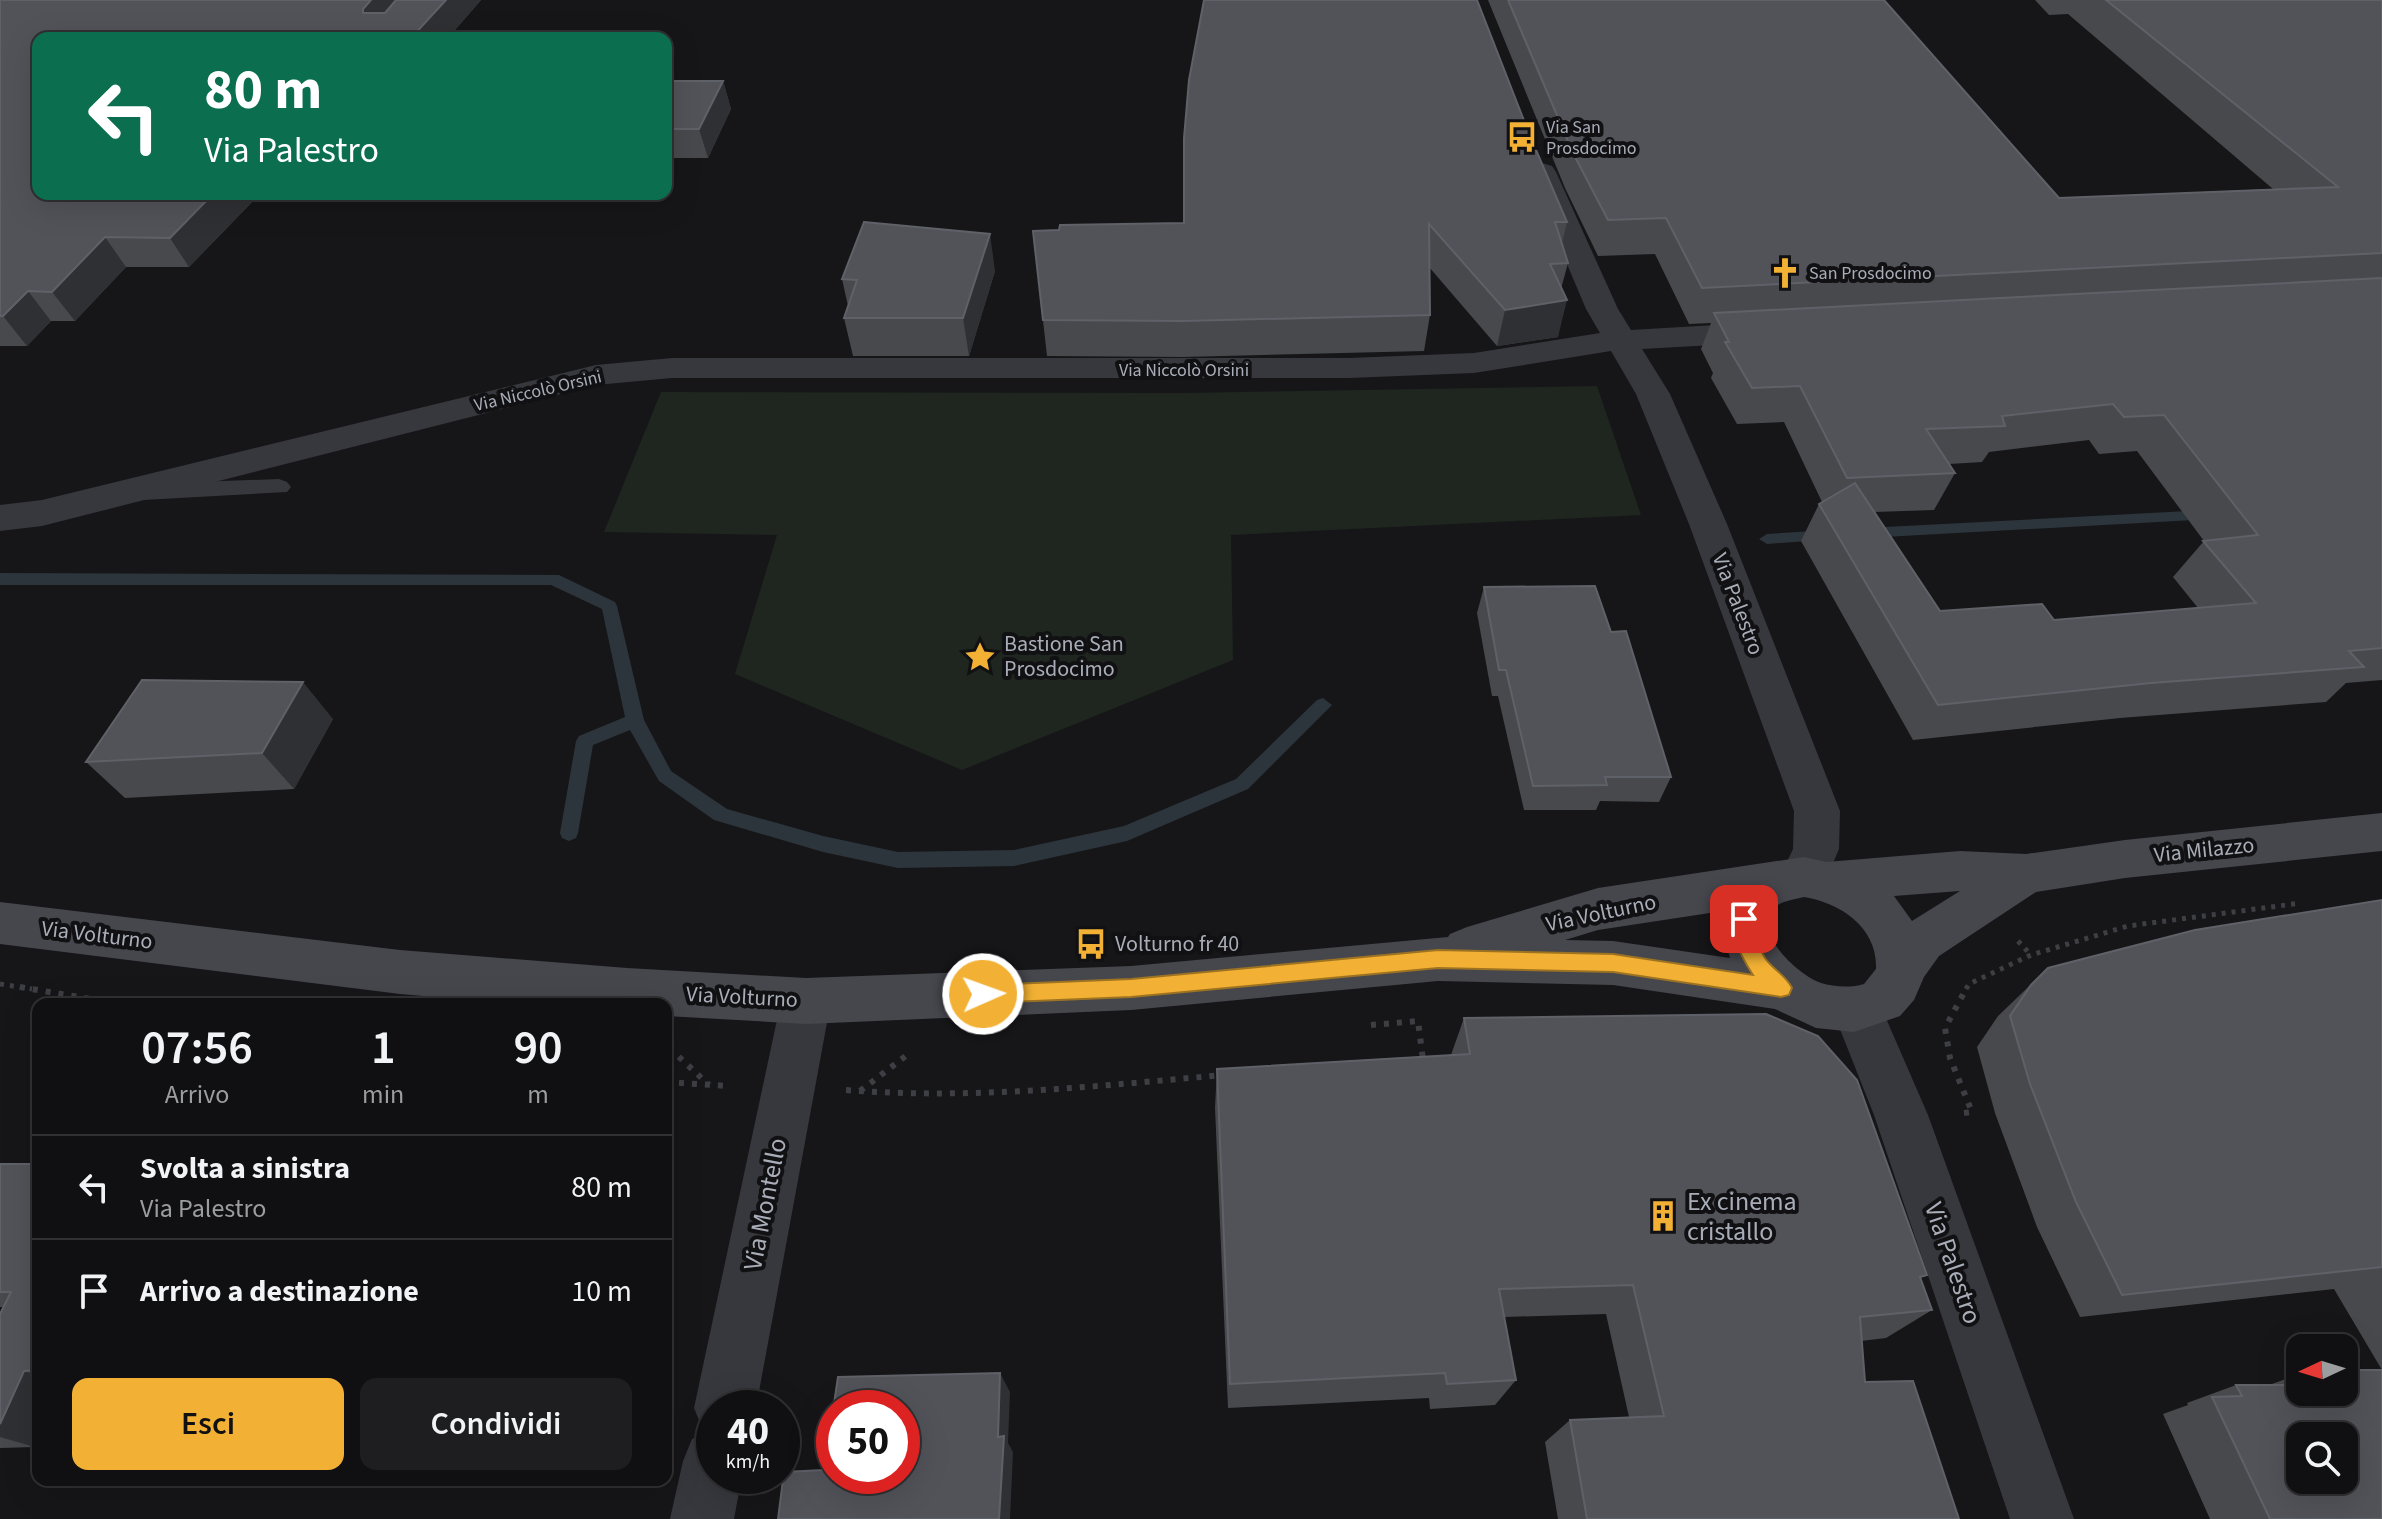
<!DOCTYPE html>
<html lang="it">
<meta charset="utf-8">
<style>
body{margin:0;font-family:"Source Sans 3",sans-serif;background:#1e1e20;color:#f1f3f6;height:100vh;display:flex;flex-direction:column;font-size:30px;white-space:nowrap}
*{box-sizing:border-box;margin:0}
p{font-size:26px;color:#9c9d9f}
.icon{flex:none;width:44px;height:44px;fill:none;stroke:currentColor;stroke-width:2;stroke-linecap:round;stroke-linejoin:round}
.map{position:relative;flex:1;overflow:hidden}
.sheet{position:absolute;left:32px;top:998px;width:640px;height:488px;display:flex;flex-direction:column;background:#101012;border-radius:16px;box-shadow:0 8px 32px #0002,0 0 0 2px #303032}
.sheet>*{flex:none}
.guide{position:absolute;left:32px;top:32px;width:640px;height:168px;border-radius:16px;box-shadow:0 8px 32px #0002,0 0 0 2px #303032;background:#0b6e4f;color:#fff;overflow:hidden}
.needle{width:52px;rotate:266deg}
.controls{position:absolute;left:2286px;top:1334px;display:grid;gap:16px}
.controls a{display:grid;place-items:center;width:72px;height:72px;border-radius:16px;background:#101012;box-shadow:0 8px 32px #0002,0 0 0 2px #303032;font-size:40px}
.speed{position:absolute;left:696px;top:1390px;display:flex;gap:16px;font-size:40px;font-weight:700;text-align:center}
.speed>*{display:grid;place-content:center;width:104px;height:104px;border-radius:50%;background:#101012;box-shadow:0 8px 32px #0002,0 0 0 2px #303032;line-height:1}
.speed small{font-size:20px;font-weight:400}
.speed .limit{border:12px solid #d22;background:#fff;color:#111}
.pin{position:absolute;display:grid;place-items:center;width:68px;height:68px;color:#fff;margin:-34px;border-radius:16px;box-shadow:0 4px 12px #0006}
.me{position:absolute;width:88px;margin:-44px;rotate:88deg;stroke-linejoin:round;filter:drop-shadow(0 0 6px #0008)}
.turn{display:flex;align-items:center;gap:28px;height:168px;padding:0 40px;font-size:36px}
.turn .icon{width:104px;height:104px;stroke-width:2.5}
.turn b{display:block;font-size:56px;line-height:68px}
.eta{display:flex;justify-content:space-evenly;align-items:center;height:136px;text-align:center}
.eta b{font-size:48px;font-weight:600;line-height:56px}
.primary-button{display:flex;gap:16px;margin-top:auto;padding:16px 40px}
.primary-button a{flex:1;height:92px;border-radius:16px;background:#f2b134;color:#111;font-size:32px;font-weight:600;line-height:92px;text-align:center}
.primary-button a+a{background:#1e1e20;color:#f1f3f6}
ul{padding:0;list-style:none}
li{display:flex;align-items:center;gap:24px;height:104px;padding:0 40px;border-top:2px solid #303032}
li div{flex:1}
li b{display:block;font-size:30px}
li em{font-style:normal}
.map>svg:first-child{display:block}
</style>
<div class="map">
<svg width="2382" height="1519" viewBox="0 0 2382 1519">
<rect width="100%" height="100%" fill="#161618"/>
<path fill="#1e261f" d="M1597,386L1641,515L1231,535L1233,660L962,770L735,674L777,535L604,532L661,392L1181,393Z"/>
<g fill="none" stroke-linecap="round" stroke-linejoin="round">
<g fill="#2c353c" fill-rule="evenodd">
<path d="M2207,510L2212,511V519L1866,538L1858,533L1866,528Z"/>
<path d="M1828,530L1836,535L1833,539L1767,544L1759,539L1767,534Z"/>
<path d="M0,573L559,575L615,602L617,606L644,720L671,771L727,809L823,836L898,852L1014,850L1124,826L1236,779L1317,700L1323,698L1332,705L1248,789L1127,841L1014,866L898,868L823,852L714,820L659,781L630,730L593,745L578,833L576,838L569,841L562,838L560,833L576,741L579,736L625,717L602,609L551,585H0Z"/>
</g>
<g stroke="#3d3f44" stroke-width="5" stroke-dasharray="4 6" stroke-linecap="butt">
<path d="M2018,941L2031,955"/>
<path d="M0,984L32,989"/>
<path d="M1966,989L1969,984L2031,955L2128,926L2301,903"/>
</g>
<g stroke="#3d3f44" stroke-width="6" stroke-dasharray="5 8" stroke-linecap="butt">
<path d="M20,987L120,1004"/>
<path d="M1371,1025L1418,1021L1423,1060"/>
<path d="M666,1055L678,1056L709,1085"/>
<path d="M666,1082L728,1086"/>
<path d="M846,1090C971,1100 1098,1086 1223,1075"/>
<path d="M860,1091L907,1055"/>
<path d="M1964,1113L1972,1112L1950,1058L1945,1028L1967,987"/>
</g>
<path fill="#37383d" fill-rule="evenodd" d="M279,479L287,482L291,487L287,492L143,500L135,497L131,492L135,487L143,484Z"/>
<g fill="#37383d" fill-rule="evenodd">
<path d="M1542,163L1552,166L1556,172L1618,309L1631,330L1766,322L1778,325L1782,332L1778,339L1766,342L1642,349L1670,394L1727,524L1840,811L1839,849L1821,891L1804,897L1787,891L1780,877L1793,849L1794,811L1689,524L1636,394L1611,351L1474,373L1349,378H672L596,385L42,526L0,531V505L42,500L596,365L672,358H1349L1474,353L1600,333L1586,309L1528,172L1532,166Z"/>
<path d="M806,978L824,985L831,1001L756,1408H714V1476H742L734,1519H670L683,1461L692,1439L709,1432L703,1430L694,1408L781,1001L788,985Z"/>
<path d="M1857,986L1875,993L1928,1115L2074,1519H2010L1874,1115L1832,1009L1839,993Z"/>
</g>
<path fill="#45474d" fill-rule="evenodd" d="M2382,813V851L2125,878L2036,892L1939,956L1924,977L1914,1000L1900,1016L1854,1032L1816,1028L1775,1009L1613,985L1438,981L1131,1010L806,1024L666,1016V1004H516L400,994L0,944V902L400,950L627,968L806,978L1131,966L1448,937L1450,934L1467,927L1598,888L1804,857L1826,862L1960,851L2026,854L2125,840ZM1960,891L1912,921L1894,896ZM1804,897C1841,903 1878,928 1876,969L1864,984C1851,988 1834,987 1821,983C1800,976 1756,937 1771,912C1777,901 1793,900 1804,897ZM1723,911L1720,923L1730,958L1613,941L1565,940L1598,930Z"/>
</g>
<g fill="#47494d" fill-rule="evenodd">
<path d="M0,0H481L448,38H38V194H274L272,195H259L189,267H126L75,321H51L27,346H0Z"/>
<path d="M1488,0H1884L2059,198L2273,189L2068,14L2049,15L2035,0H2382V680L2346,683L2326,702L2120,718L1913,740L1801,541L1819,504L1822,502L1784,422L1737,424L1711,378L1713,373L1701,349L1711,323L1689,324L1655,254L1598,256L1565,188ZM2089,440L2099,454L2137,451L2204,541L2173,577L2198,608L2054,620L1940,611L1874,512L1934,510L1955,473L1949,464L1982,462L1989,452Z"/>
<path d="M666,81H723L731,109L708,158H666Z"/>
<path d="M1530,136L1567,222L1562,243L1568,263L1561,289L1558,337L1497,346L1429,267L1430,315L1424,351L1183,357L1047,356L1033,231L1184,223Z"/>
<path d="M995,271L969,356H853L844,318L848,306L842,279Z"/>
<path d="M1484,587L1611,632L1671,777L1659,802L1600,801L1596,810H1524L1498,696H1492L1477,613Z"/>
<path d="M333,719L294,789L125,798L86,762Z"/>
<path d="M2382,900V1370L2334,1289L2080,1317L2037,1227L1995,1113L1977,1047L1998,1016L2048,968Z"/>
<path d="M1464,1018L1921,1279L1932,1310L1886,1338L1861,1341L1865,1382L1959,1519H1558L1545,1442L1570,1420L1629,1417L1606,1314L1504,1317L1516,1380L1495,1405L1430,1409L1429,1398L1228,1408L1215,1108L1217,1069L1451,1055Z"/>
<path d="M0,1164H38V1441L35,1447L0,1448V1314L3,1307H0Z"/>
<path d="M2300,1374V1392L2382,1519H2210L2163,1414L2188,1405L2187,1403L2236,1385H2269Z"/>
</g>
<g fill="#2f3033">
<path d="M371,0H408L376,36L363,13V9Z"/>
<path d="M446,0H481L448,38H411Z"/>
<path d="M723,81L731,109L708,158L699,129Z"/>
<path d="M213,194H258L259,195L189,267L170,238Z"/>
<path d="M990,234L995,271L969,356L963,318Z"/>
<path d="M105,237L126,267L75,321L52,292Z"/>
<path d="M28,291L51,321L27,346L3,316Z"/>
<path d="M1567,300L1558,337L1497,346L1505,310Z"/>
<path d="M303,682L333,719L294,789L262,753Z"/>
<path d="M24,1371L38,1375V1441L35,1447L0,1437V1424Z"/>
<path d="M1000,1373L1010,1392L1008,1443L1013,1452L1010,1519H999L998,1437Z"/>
</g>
<g fill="#525359" stroke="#5f6168" stroke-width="2" fill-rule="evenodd">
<path d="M0,0H371L363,9V13H385L396,0H446L411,38H38V194H213L170,238L105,237L52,292L28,291L3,316H0Z"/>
<path d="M1204,0H1477L1530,136L1567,222H1555L1568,263L1550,264L1567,300L1505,310L1429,224L1430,315L1183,321L1043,320L1033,231L1059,230L1060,225L1184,223V138L1189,80Z"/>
<path d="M1508,0H1884L2059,198L2338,187L2106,0H2382V253L1702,288L1666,218L1608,220L1573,153Z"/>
<path d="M666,81H723L699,129H666Z"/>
<path d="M864,222L990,234L963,318H844L857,280L842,279Z"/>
<path d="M2382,278V648L2349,651L2364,667L2151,683L1938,705L1819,504L1855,483L1940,611L2042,604L2054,620L2256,603L2203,541L2258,535L2164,415L2124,417L2113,404L2002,416L2005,426L1926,429L1955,473L1847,478L1800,386L1752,388L1725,342H1729L1714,313Z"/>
<path d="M1595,586L1611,632L1626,631L1671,777H1605L1607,785L1533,786L1506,670H1499L1484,587Z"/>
<path d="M142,680L303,682L262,753L86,762Z"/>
<path d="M2382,900V1267L2122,1295L2076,1202L2030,1084L2010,1016L2031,985L2048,968L2195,930Z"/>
<path d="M1766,1014L1818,1036L1857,1080L1927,1275L1920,1277L1932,1310L1860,1317L1865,1382L1913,1381L1959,1519H1587L1570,1420L1664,1416L1633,1285L1499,1289L1516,1380L1447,1384L1445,1373L1230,1384L1217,1069L1470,1054L1464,1018Z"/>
<path d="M0,1164H38V1370L24,1371L0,1424V1314L11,1292H0Z"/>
<path d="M2344,1370H2382V1519H2270L2212,1397L2242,1396L2236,1385H2300V1392H2344ZM2300,1436H2344V1480H2300Z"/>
<path d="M1000,1373L998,1437L1004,1436L999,1519H778L784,1472L824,1470L838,1377ZM834,1408H902V1476H834Z"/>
</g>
<path fill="#f2b134" stroke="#9d7322" stroke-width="2" d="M1744,910L1751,913C1758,927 1755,943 1765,958C1772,969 1786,975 1792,988L1789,995L1781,997L1613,972L1438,968L1131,997L983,1003L976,1001L973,994L976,987L983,985L1131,979L1438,950L1613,954L1753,975C1742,958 1727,932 1737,913Z"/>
<defs>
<symbol id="bus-bare" viewBox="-9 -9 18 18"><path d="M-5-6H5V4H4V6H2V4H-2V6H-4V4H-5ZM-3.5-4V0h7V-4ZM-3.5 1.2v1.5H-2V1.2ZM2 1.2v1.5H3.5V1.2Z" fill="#f2b134" stroke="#111113" stroke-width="2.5" paint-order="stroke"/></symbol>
<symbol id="church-bare" viewBox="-9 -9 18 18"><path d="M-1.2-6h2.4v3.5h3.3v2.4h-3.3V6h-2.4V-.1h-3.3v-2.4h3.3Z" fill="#f2b134" stroke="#111113" stroke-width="2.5" paint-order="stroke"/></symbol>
<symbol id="sight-bare" viewBox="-9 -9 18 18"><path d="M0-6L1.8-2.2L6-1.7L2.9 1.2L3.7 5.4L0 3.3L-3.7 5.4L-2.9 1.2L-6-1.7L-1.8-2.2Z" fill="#f2b134" stroke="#111113" stroke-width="2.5" paint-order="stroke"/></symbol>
<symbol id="building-bare" viewBox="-9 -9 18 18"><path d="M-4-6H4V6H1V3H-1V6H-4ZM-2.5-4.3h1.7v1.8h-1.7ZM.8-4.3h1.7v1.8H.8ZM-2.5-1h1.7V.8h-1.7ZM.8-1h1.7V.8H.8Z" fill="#f2b134" stroke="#111113" stroke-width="2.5" paint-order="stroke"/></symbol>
</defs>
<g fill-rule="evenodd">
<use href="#bus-bare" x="1500" y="115" width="44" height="44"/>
<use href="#church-bare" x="1763" y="251" width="44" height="44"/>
<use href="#sight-bare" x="958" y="635" width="44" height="44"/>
<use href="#bus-bare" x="1069" y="922" width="44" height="44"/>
<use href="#building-bare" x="1641" y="1194" width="44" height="44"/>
</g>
<g text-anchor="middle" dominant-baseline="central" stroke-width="8" stroke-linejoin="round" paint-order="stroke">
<g font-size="18" fill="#a8adb8" stroke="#111113" text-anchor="start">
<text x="1546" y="127">Via San<tspan x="1546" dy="21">Prosdocimo</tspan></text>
<text x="1809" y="273">San Prosdocimo</text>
</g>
<g font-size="18" fill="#a8adb8" stroke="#111113">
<text x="1184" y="370">Via Niccolò Orsini</text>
<text transform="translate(538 391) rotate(-13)">Via Niccolò Orsini</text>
</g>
<g font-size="22" fill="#a8adb8" stroke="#111113">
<text transform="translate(1738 604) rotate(69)">Via Palestro</text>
<text transform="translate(2204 850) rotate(-6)">Via Milazzo</text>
<text transform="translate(1601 913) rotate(-12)">Via Volturno</text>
<text transform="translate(97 935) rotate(7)">Via Volturno</text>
<text transform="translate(742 997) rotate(3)">Via Volturno</text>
</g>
<g font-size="22" fill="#a8adb8" stroke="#111113" text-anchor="start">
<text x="1004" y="644">Bastione San<tspan x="1004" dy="25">Prosdocimo</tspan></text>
<text x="1115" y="944">Volturno fr 40</text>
</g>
<g font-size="26" fill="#a8adb8" stroke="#111113" text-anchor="start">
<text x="1687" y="1201">Ex cinema<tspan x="1687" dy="30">cristallo</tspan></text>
</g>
<g font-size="26" fill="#a8adb8" stroke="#111113">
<text transform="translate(765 1204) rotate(-79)">Via Montello</text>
<text transform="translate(1953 1263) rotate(71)">Via Palestro</text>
</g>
</g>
</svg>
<div class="controls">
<a><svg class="needle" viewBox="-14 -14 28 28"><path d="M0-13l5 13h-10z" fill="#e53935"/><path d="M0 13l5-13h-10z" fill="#9c9d9f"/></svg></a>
<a><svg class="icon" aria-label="search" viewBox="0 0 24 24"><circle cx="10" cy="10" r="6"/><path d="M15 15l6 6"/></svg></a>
</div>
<div class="speed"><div>40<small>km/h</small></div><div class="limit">50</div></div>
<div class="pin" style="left:1744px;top:919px;background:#d93025"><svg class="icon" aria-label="arrive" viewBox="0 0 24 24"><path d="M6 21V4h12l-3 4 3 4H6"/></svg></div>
<svg class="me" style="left:983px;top:994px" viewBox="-20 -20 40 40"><circle r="17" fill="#f2b134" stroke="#fff" stroke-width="3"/><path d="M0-11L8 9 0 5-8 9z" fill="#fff"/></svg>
<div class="guide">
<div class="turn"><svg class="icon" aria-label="left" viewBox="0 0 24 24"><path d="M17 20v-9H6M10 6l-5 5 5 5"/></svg><div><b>80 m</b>Via Palestro</div></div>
</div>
<section class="sheet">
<div class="eta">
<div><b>07:56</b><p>Arrivo</p></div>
<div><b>1</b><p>min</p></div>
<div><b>90</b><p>m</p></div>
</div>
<ul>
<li><svg class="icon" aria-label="left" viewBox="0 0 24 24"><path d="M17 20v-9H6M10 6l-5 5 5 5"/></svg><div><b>Svolta a sinistra</b><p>Via Palestro</p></div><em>80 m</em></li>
<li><svg class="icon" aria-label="arrive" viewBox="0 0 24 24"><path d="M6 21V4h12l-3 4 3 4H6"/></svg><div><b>Arrivo a destinazione</b></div><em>10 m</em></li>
</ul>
<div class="primary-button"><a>Esci</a><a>Condividi</a></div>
</section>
</div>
